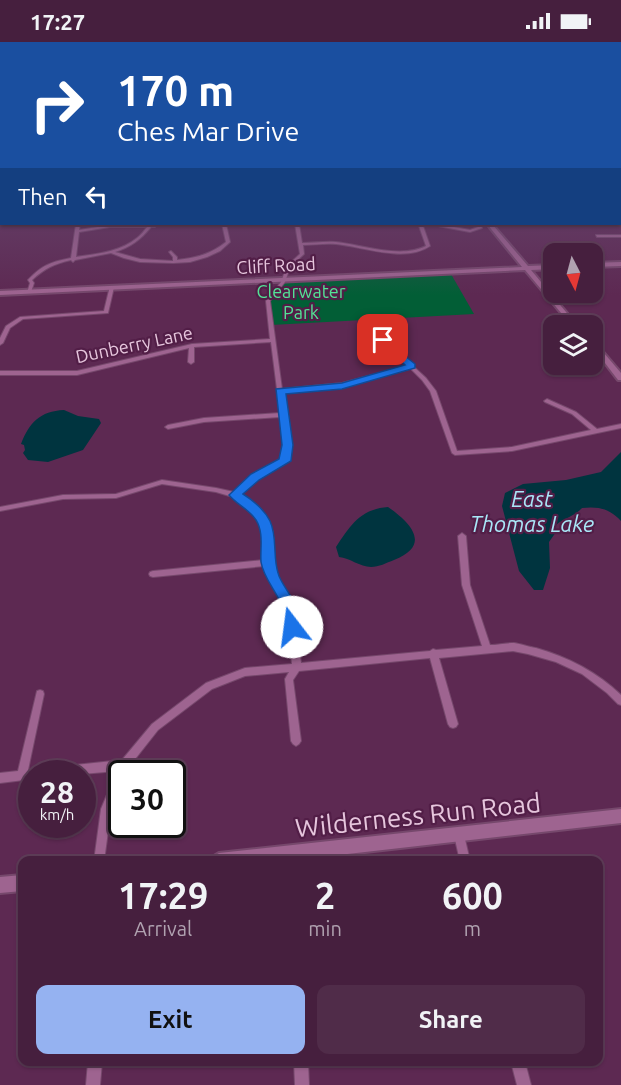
<!DOCTYPE html>
<style>
body{margin:0;font-family:Ubuntu,sans-serif;background:#502c49;color:#f1f3f6;height:100vh;display:flex;flex-direction:column;font-size:22px;white-space:nowrap}
*{box-sizing:border-box;margin:0}
p{font-size:20px;color:#b0a2b0}
.icon{flex:none;width:33px;height:33px;fill:none;stroke:currentColor;stroke-width:2;stroke-linecap:round;stroke-linejoin:round}
.map{position:relative;flex:1;overflow:hidden}
.panel{position:absolute;left:18px;top:814px;width:585px;height:210px;display:flex;flex-direction:column;background:#461f3e;border-radius:12px;box-shadow:0 2px 4px #0004,0 0 0 2px #5e3d58}
.panel>*{flex:none}
.top-card{position:absolute;left:0px;top:0px;width:621px;height:183px;box-shadow:0 2px 4px #0004,0 0 0 2px #5e3d58;background:#1a4fa0;color:#fff;overflow:hidden}
.needle{width:39px;rotate:174deg}
.controls{position:absolute;left:543px;top:201px;display:grid;gap:12px}
.controls a{display:grid;place-items:center;width:60px;height:60px;border-radius:12px;background:#461f3e;box-shadow:0 2px 4px #0004,0 0 0 2px #5e3d58;font-size:30px}
.speed{position:absolute;left:18px;top:718px;display:flex;gap:12px;font-size:30px;font-weight:700;text-align:center}
.speed>*{display:grid;place-content:center;width:78px;height:78px;border-radius:50%;background:#461f3e;box-shadow:0 2px 4px #0004,0 0 0 2px #5e3d58;line-height:1}
.speed small{font-size:15px;font-weight:400}
.speed .limit{border:3px solid #111;border-radius:9px;background:#fff;color:#111}
.pin{position:absolute;display:grid;place-items:center;width:51px;height:51px;color:#fff;margin:-26px;border-radius:12px;box-shadow:0 3px 9px #0006}
.me{position:absolute;width:66px;margin:-33px;rotate:345deg;stroke-linejoin:round;filter:drop-shadow(0 0 4px #0008)}
.turn{display:flex;align-items:center;gap:21px;height:126px;padding:0 18px;font-size:27px}
.turn .icon{width:78px;height:78px;stroke-width:2.5}
.turn b{display:block;font-size:42px;line-height:51px}
.then{display:flex;align-items:center;height:57px;padding:0 18px;background:#0003;gap:12px;font-size:22px}
.eta{display:flex;justify-content:space-evenly;align-items:center;height:102px;text-align:center}
.eta b{font-size:36px;font-weight:600;line-height:42px}
.cta{display:flex;gap:12px;margin-top:auto;padding:12px 18px}
.cta a{flex:1;height:69px;border-radius:12px;background:#95b2f1;color:#111;font-size:24px;font-weight:600;line-height:69px;text-align:center}
.cta a+a{background:#502c49;color:#f1f3f6}
.status{display:flex;justify-content:space-between;align-items:center;height:42px;padding:0 30px;background:#461f3e;direction:ltr}
.status svg{height:16px;fill:currentColor}
.map>svg:first-child{display:block}
</style>
<div class="status"><b>17:27</b><svg viewBox="0 0 49 12"><path d="M0 12V9h3v3zM5 12V6h3v6zM10 12V3h3v9zM15 12V0h3v12zM26 1h20v11H26zM47 4h2v5h-2z"/></svg></div>
<div class="map">
<svg width="621" height="1043" viewBox="0 0 621 1043">
<rect width="100%" height="100%" fill="#5d2952"/>
<path fill="#025e36" d="M451,232L474,272L271,283L268,259L283,240Z"/>
<g fill="#00343f">
<path d="M64,368L78,374L99,377L101,381L83,408L48,420L28,418L23,411L25,408L24,403L21,402C29,381 40,369 64,368Z"/>
<path d="M621,410V479C610,467 599,464 582,466C575,474 564,476 556,483V490L549,500L550,526L543,548H534L519,529L502,464L505,451L523,442L566,438L601,430Z"/>
<path d="M388,465C411,481 432,503 394,518C386,521 379,525 371,525C360,525 350,516 339,515L336,505C350,484 360,467 388,465Z"/>
</g>
<g fill="none" stroke-linecap="round" stroke-linejoin="round">
<defs>
<g id="street">
<path d="M620,126H621V129L620,128Z"/>
<path d="M0,162H2V165L0,164Z"/>
<path d="M2,179V182H0V180Z"/>
<path d="M76,182H80L79,188L110,183H149L150,182H154L155,185H151C140,198 131,205 115,210L140,217L173,219V215L169,210L171,209L177,215V218C196,216 211,212 226,200L222,182H226L230,200L220,209L207,215L190,220L173,221L140,220L124,216L111,211L75,218L73,220L71,218C54,222 45,226 32,238L34,241L31,250L27,251L30,241L28,238C42,223 51,220 71,216ZM110,185H147C144,189 141,193 137,196C120,210 96,212 76,215L79,190Z"/>
<path d="M295,182H299L302,201C313,201 325,199 336,200C363,203 400,217 426,204L419,184L376,183L374,182H438L470,188L478,185L476,182H480L482,186L470,190L438,184H423L430,204C405,221 364,205 336,202C325,201 314,203 303,203L304,212L290,225L285,240L270,259L282,347L342,341L407,324L381,299V297L383,296L412,322L414,323V325L426,336L436,349L457,409L512,405L591,388L572,372L545,360L544,359L547,357L576,370L597,387L621,382V386L512,409L455,413L452,411L430,349L422,338L410,326L342,345L283,350L290,403L288,419L257,437L240,453L254,462L267,479L271,492L272,521L277,536L294,566L301,621L430,609L433,607L436,608L482,604L462,543L458,494L462,491L466,494L470,543L490,603C498,603 506,601 514,601C521,602 529,605 536,606C568,615 597,630 621,653V663L618,662L607,651L582,632L556,620L528,612L513,609L439,616L458,682L456,685L453,686L450,685L448,682L430,616L299,629L293,638L301,699L299,702L296,704L293,702L291,699L285,637L289,630L245,634L212,647L158,688L128,726L125,732H122V741L111,767L104,819H94L101,767L117,729L82,732H32V737L0,741V731L18,729L37,649L40,648L43,649L44,652L28,728L122,718L152,682L206,641L245,626L292,622L286,566L269,536L265,524L153,535L150,534L149,532L150,530L153,529L264,518L263,492L260,480L250,466L233,455L216,450L162,442L116,456L63,457L0,469V465L63,453L116,452L162,438L216,446L234,450L253,433L282,418L284,403L280,375L204,380L168,387L165,385L168,383L204,376L280,371L271,300L194,305V320L191,322L188,320L189,306L77,333H0V329H77L192,302L270,297L266,259L281,240L287,224L300,212Z"/>
<path d="M596,193H621V195H597Z"/>
<path d="M110,244L114,245L108,271L23,277L10,286L3,301L0,303V296L6,284L20,275L104,269Z"/>
<path d="M459,788L463,789L464,793L470,819H460L454,793L455,789Z"/>
<path d="M88,1020H102L100,1043H86Z"/>
<path d="M294,1020H308L309,1043H295Z"/>
<path d="M511,1020H525L531,1043H517Z"/>
</g>
<g id="secondary">
<path d="M487,182H492L528,224L554,223V227L531,228L571,276L581,284H573L567,278L525,228L0,253V249L522,225Z"/>
<path d="M621,220V224L592,225V221Z"/>
<path d="M592,297L621,331V338H618L592,304Z"/>
<path d="M621,767V781L286,819H211L214,814L219,811Z"/>
<path d="M22,833V849L0,851V835Z"/>
</g>
</defs>
<use href="#street" stroke="#76486c" stroke-width="2"/>
<use href="#secondary" stroke="#76486c" stroke-width="4"/>
<use href="#street" fill="#9e6490" fill-rule="evenodd"/>
<use href="#secondary" fill="#9e6490" fill-rule="evenodd"/>
</g>
<linearGradient id="sky" x2="0" y2="1"><stop stop-color="#33172d"/><stop offset="0.42" stop-color="#674971"/><stop offset="1" stop-color="#674971" stop-opacity="0"/></linearGradient>
<rect width="621" height="253" fill="url(#sky)"/>
<path fill="#1a73e8" stroke="#114b97" stroke-width="1.5" d="M383,296L415,322V326L342,347L286,352L293,403L291,419L259,438L243,452C254,459 264,467 270,479C278,496 272,516 279,534C286,551 307,570 298,590L292,591L287,590C284,582 285,574 283,567C278,550 264,538 261,520C260,506 264,491 256,478C249,467 237,463 229,453L251,432L279,417L282,403L276,347L342,341L405,323L380,300V297Z"/>
<g text-anchor="middle" dominant-baseline="central" stroke-width="4.5" stroke-linejoin="round" paint-order="stroke">
<g font-size="18" fill="#e6c6dd" stroke="#521e47">
<text transform="translate(276 223) rotate(-3)">Cliff Road</text>
<text transform="translate(134 302) rotate(-12)">Dunberry Lane</text>
</g>
<g font-size="18" fill="#53e396" stroke="#521e47">
<text x="301" y="249">Clearwater<tspan x="301" dy="21">Park</tspan></text>
</g>
<g font-size="22" font-style="italic" fill="#a9e7f7" stroke="#521e47">
<text x="532" y="456">East<tspan x="532" dy="25">Thomas Lake</tspan></text>
</g>
<g font-size="26" fill="#e6c6dd" stroke="#521e47">
<text transform="translate(418 773) rotate(-6)">Wilderness Run Road</text>
</g>
</g>
</svg>
<div class="controls">
<a><svg class="needle" viewBox="-14 -14 28 28"><path d="M0-13l5 13h-10z" fill="#e53935"/><path d="M0 13l5-13h-10z" fill="#b0a2b0"/></svg></a>
<a><svg class="icon" aria-label="layers" viewBox="0 0 24 24"><path d="M12 4l9 5-9 5-9-5zM3 14l9 5 9-5"/></svg></a>
</div>
<div class="speed"><div>28<small>km/h</small></div><div class="limit">30</div></div>
<div class="pin" style="left:383px;top:298px;background:#d93025"><svg class="icon" aria-label="arrive" viewBox="0 0 24 24"><path d="M6 21V4h12l-3 4 3 4H6"/></svg></div>
<svg class="me" style="left:292px;top:585px" viewBox="-20 -20 40 40"><circle r="19" fill="#fff"/><path d="M0-13L10 11 0 6-10 11z" fill="#1a73e8"/></svg>
<div class="top-card">
<div class="turn"><svg class="icon" aria-label="right" viewBox="0 0 24 24"><path d="M7 20v-9h11M14 6l5 5-5 5"/></svg><div><b>170 m</b>Ches Mar Drive</div></div>
<div class="then">Then<svg class="icon" aria-label="left" viewBox="0 0 24 24"><path d="M17 20v-9H6M10 6l-5 5 5 5"/></svg></div>
</div>
<section class="panel">
<div class="eta">
<div><b>17:29</b><p>Arrival</p></div>
<div><b>2</b><p>min</p></div>
<div><b>600</b><p>m</p></div>
</div>
<div class="cta"><a>Exit</a><a>Share</a></div>
</section>
</div>
